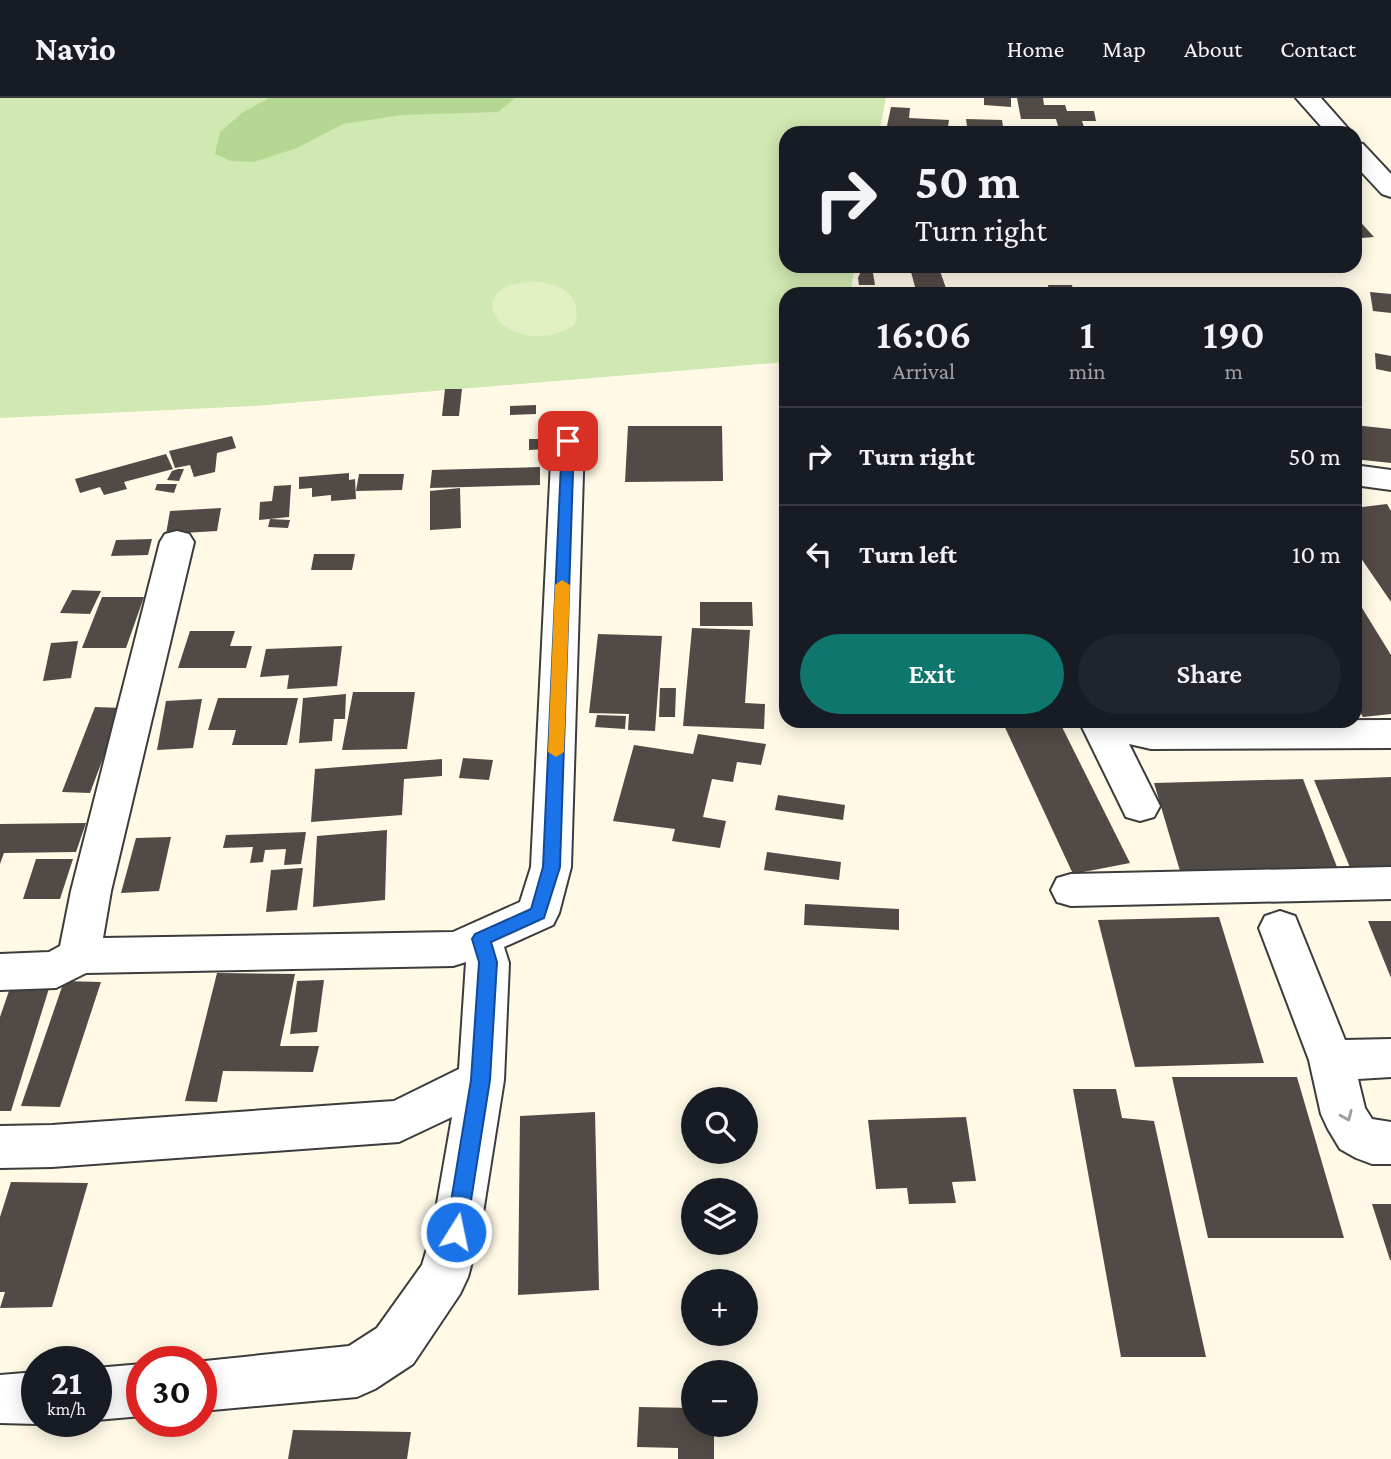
<!DOCTYPE html>
<meta charset="utf-8">
<style>
body{margin:0;font-family:"Crimson Pro",serif;background:#20242c;color:#f1f3f6;height:100vh;display:flex;flex-direction:column;font-size:26px;white-space:nowrap}
*{box-sizing:border-box;margin:0}
p{font-size:23px;color:#9ea1a6}
.icon{flex:none;width:38px;height:38px;fill:none;stroke:currentColor;stroke-width:2;stroke-linecap:round;stroke-linejoin:round}
.map{position:relative;flex:1;overflow:hidden}
.panel{position:absolute;left:779px;top:189px;width:583px;height:441px;display:flex;flex-direction:column;background:#171b24;border-radius:21px;box-shadow:0 4px 18px #0003}
.panel>*{flex:none}
.top-card{position:absolute;left:779px;top:28px;width:583px;height:147px;border-radius:21px;box-shadow:0 4px 18px #0003;background:#171b24;color:#f1f3f6;overflow:hidden}
.fabs{position:absolute;left:681px;top:989px;display:grid;gap:14px}
.fabs a{display:grid;place-items:center;width:77px;height:77px;border-radius:50%;background:#171b24;box-shadow:0 4px 18px #0003;font-size:35px}
.speed{position:absolute;left:21px;top:1248px;display:flex;gap:14px;font-size:35px;font-weight:700;text-align:center}
.speed>*{display:grid;place-content:center;width:91px;height:91px;border-radius:50%;background:#171b24;box-shadow:0 4px 18px #0003;line-height:1}
.speed small{font-size:18px;font-weight:400}
.speed .limit{border:10px solid #d22;background:#fff;color:#111}
.pin{position:absolute;display:grid;place-items:center;width:60px;height:60px;color:#fff;margin:-30px;border-radius:14px;box-shadow:0 4px 10px #0006}
.me{position:absolute;width:77px;margin:-38px;rotate:10deg;stroke-linejoin:round;filter:drop-shadow(0 0 5px #0008)}
.turn{display:flex;align-items:center;gap:24px;height:147px;padding:0 21px;font-size:32px}
.turn .icon{width:91px;height:91px;stroke-width:2.5}
.turn b{display:block;font-size:49px;line-height:60px}
.eta{display:flex;justify-content:space-evenly;align-items:center;height:119px;text-align:center}
.eta b{font-size:42px;font-weight:600;line-height:49px}
.cta{display:flex;gap:14px;margin-top:auto;padding:14px 21px}
.cta a{flex:1;height:80px;border-radius:42px;background:#0f766e;color:#fff;font-size:28px;font-weight:600;line-height:80px;text-align:center}
.cta a+a{background:#20242c;color:#f1f3f6}
ul{padding:0;list-style:none}
li{display:flex;align-items:center;gap:21px;height:98px;padding:0 21px;border-top:2px solid #363941}
li div{flex:1}
li b{display:block;font-size:26px}
li em{font-style:normal}
header{display:flex;align-items:center;gap:42px;box-sizing:border-box;height:98px;padding:0 35px;background:#171b24;border-bottom:2px solid #363941}
header strong{font-size:33px}
nav{display:flex;gap:38px;margin-inline-start:auto;font-size:24px}
.map>svg:first-child{display:block}
</style>
<header>
<strong>Navio</strong>
<nav><a>Home</a><a>Map</a><a>About</a><a>Contact</a></nav>
</header>
<div class="map">
<svg width="1391" height="1361" viewBox="0 0 1391 1361">
<rect width="100%" height="100%" fill="#fff9e6"/>
<path fill="#d0e8b1" d="M0,0H886L879,35H786V168H855L850,196H786V264L253,308L0,320Z"/>
<path fill="#b4d891" d="M269,0H515L498,14L401,17L343,26L297,50L254,64L231,63L215,56L220,34L242,15Z"/>
<path fill="#e2efc3" d="M530,183C558,185 583,194 575,227C520,261 464,208 508,188C514,185 523,185 530,183Z"/>
<g fill="#524a46">
<path d="M984,0H1011V9L984,7Z"/>
<path d="M1017,0H1043L1044,7H1065L1067,13H1094L1096,23H1082L1084,29L1058,28L1056,21H1021Z"/>
<path d="M891,9L910,10L909,20L949,22L947,35H905L906,29L887,28Z"/>
<path d="M966,21L1002,22L1004,35H968Z"/>
<path d="M1354,117L1374,139L1361,140L1354,133Z"/>
<path d="M863,168H881L882,175H873L875,187H859L858,180Z"/>
<path d="M940,173L948,196H917L911,174Z"/>
<path d="M1048,187H1072L1074,196H1049Z"/>
<path d="M1370,194L1391,196V215L1373,213Z"/>
<path d="M1375,255L1391,258V274L1376,271Z"/>
<path d="M445,291H462L459,318H442Z"/>
<path d="M536,307V316L510,317V308Z"/>
<path d="M1354,327L1391,331V365L1354,361Z"/>
<path d="M628,328H722L723,383L625,384Z"/>
<path d="M232,338L236,350L217,355L215,374L194,379L190,367L175,370L169,353Z"/>
<path d="M529,341H543L544,351L529,352Z"/>
<path d="M166,356L173,371L124,384L127,391L104,397L100,389L80,395L75,381Z"/>
<path d="M540,369V387L430,390L432,372Z"/>
<path d="M178,371H184L179,383L167,382L172,373Z"/>
<path d="M349,375V382L355,381L356,401L331,403V397L312,399V390L299,391V379Z"/>
<path d="M359,376H404L402,392L356,393Z"/>
<path d="M157,386H177L174,395L155,392Z"/>
<path d="M291,387L289,419L259,422L260,404L272,403L274,388Z"/>
<path d="M460,390L461,430L430,432V393Z"/>
<path d="M1387,406L1391,413V504L1354,450V410Z"/>
<path d="M221,410L217,433L166,436L170,413Z"/>
<path d="M270,421L290,422L288,430L268,429Z"/>
<path d="M152,441L148,457L111,458L116,442Z"/>
<path d="M314,456H355L352,472H311Z"/>
<path d="M72,492L101,493L90,516L60,515Z"/>
<path d="M1354,497L1391,557V616L1363,619L1354,604Z"/>
<path d="M102,499H144L126,550H82Z"/>
<path d="M700,504H752L753,528H700Z"/>
<path d="M692,530L750,532L745,605L765,606L764,631L683,628Z"/>
<path d="M190,533H235L230,548H252L246,570H178Z"/>
<path d="M598,536L662,538L655,633L628,632L629,616L589,615Z"/>
<path d="M78,543L71,580L43,583L51,545Z"/>
<path d="M342,548L337,588L287,591L289,577L260,579L266,551Z"/>
<path d="M660,590H676L675,619H659Z"/>
<path d="M353,594H415L407,651L342,652Z"/>
<path d="M346,596L345,621H334L332,643L299,645L303,600Z"/>
<path d="M218,600H298L287,647H232L236,632H208Z"/>
<path d="M202,601L193,650L157,652L166,603Z"/>
<path d="M95,609L122,610L90,695L62,694Z"/>
<path d="M597,617L626,618L625,631L595,629Z"/>
<path d="M1002,623H1059L1130,765L1073,776Z"/>
<path d="M698,636L766,646L761,667L737,664L733,684L712,681L703,719L726,723L720,750L672,743L675,731L613,723L634,647L693,656Z"/>
<path d="M463,660L493,662L489,682L459,680Z"/>
<path d="M442,661V678L404,681L402,717L311,724L315,671Z"/>
<path d="M1391,679V771L1351,772L1314,682Z"/>
<path d="M1303,681L1337,769L1180,773L1154,685Z"/>
<path d="M778,697L845,707L843,722L775,712Z"/>
<path d="M86,725L76,754L4,755L0,766V726Z"/>
<path d="M387,732L385,802L313,809L317,738Z"/>
<path d="M306,734L301,766L284,767L286,751L265,752L263,764L250,765L253,749L223,750L226,737Z"/>
<path d="M171,739L159,793L121,795L136,740Z"/>
<path d="M767,754L841,764L839,782L764,772Z"/>
<path d="M36,761H73L60,801H23Z"/>
<path d="M303,770L297,812L266,814L271,772Z"/>
<path d="M805,806L899,811V832L804,827Z"/>
<path d="M1219,819L1264,965L1135,969L1098,822Z"/>
<path d="M1368,823H1391V880Z"/>
<path d="M217,875L295,876L280,948H319L313,974L223,973L217,1004L185,1003Z"/>
<path d="M324,882L317,934L290,936L297,883Z"/>
<path d="M64,883L101,884L60,1009L21,1008Z"/>
<path d="M12,884H51L11,1013H0V919Z"/>
<path d="M1172,979H1297L1344,1140H1208Z"/>
<path d="M1073,991H1116L1122,1020L1154,1023L1206,1259H1121Z"/>
<path d="M595,1014L599,1192L518,1197L520,1018Z"/>
<path d="M966,1019L976,1083L952,1084L956,1105L909,1106L907,1090L876,1091L868,1022Z"/>
<path d="M11,1084L88,1085L52,1209L0,1210L5,1194H0V1119Z"/>
<path d="M1372,1106H1391V1162H1390Z"/>
<path d="M639,1309L693,1310V1326H714V1361H678V1350L637,1349Z"/>
<path d="M293,1332L411,1334L407,1361H288Z"/>
</g>
<g fill="none" stroke-linecap="round" stroke-linejoin="round">
<defs>
<g id="minor">
<path d="M1296,0H1321L1352,35H1327Z"/>
<path d="M1354,44L1363,46L1391,76V99L1382,96L1354,66Z"/>
<path d="M568,333L579,336L584,343L571,769L559,815L553,827L504,849L509,865L504,982L480,1134L468,1179L460,1196L413,1266L375,1291L357,1299L201,1313V1264H195L349,1248L377,1230L422,1167L432,1134L452,1019L399,1044L52,1069L0,1070V1028L52,1027L394,1003L459,971L466,864L453,868L86,875L56,890L0,892V856L49,854L60,848L71,793L160,444L165,436L177,433L189,436L194,444L111,793L103,840L453,834L520,804L531,769L552,343L557,336Z"/>
<path d="M1354,367L1391,372V392L1354,387Z"/>
<path d="M1391,622V650L1151,651L1129,646L1160,708L1154,719L1140,723L1126,719L1079,623Z"/>
<path d="M1391,769V801L1071,808L1057,804L1051,792L1057,780L1071,776Z"/>
<path d="M1280,813L1295,818L1345,942L1391,941V979L1358,981L1365,1010L1372,1021L1391,1024V1066H1372L1356,1060L1340,1051L1328,1031L1321,1016L1309,962L1259,830L1265,818Z"/>
<path d="M142,1266V1318L96,1322V1270Z"/>
<path d="M37,1274V1323H44L37,1326L0,1325V1277Z"/>
</g>
</defs>
<use href="#minor" stroke="#3c3c3c" stroke-width="4"/>
<use href="#minor" fill="#fff" fill-rule="evenodd"/>
</g>
<defs><path id="oneway-chevron" d="M-2-3.5L2.5 0L-2 3.5" fill="none" stroke-width="1.6" stroke-linecap="round" stroke-linejoin="round" transform="scale(1.75)"/></defs>
<use stroke="#9d9d9d" href="#oneway-chevron" transform="translate(1347 1018) rotate(66)"/>
<path fill="#1a73e8" stroke="#114b97" stroke-width="2" d="M568,339L574,343L560,769L544,820L491,844L497,864L490,982L466,1134L463,1141L456,1143L449,1141L446,1134L471,982L479,864L472,841L475,836L531,811L543,769L562,343Z"/>
<path fill="#f59e0b" d="M562,482L570,487L564,654L556,659L548,654L555,487Z"/>
</svg>
<div class="fabs">
<a><svg class="icon" aria-label="search" viewBox="0 0 24 24"><circle cx="10" cy="10" r="6"/><path d="M15 15l6 6"/></svg></a>
<a><svg class="icon" aria-label="layers" viewBox="0 0 24 24"><path d="M12 4l9 5-9 5-9-5zM3 14l9 5 9-5"/></svg></a>
<a>+</a>
<a>−</a>
</div>
<div class="speed"><div>21<small>km/h</small></div><div class="limit">30</div></div>
<div class="pin" style="left:568px;top:343px;background:#d93025"><svg class="icon" aria-label="arrive" viewBox="0 0 24 24"><path d="M6 21V4h12l-3 4 3 4H6"/></svg></div>
<svg class="me" style="left:456px;top:1134px" viewBox="-20 -20 40 40"><circle r="17" fill="#1a73e8" stroke="#fff" stroke-width="3"/><path d="M0-11L8 9 0 5-8 9z" fill="#fff"/></svg>
<div class="top-card">
<div class="turn"><svg class="icon" aria-label="right" viewBox="0 0 24 24"><path d="M7 20v-9h11M14 6l5 5-5 5"/></svg><div><b>50 m</b>Turn right</div></div>
</div>
<section class="panel">
<div class="eta">
<div><b>16:06</b><p>Arrival</p></div>
<div><b>1</b><p>min</p></div>
<div><b>190</b><p>m</p></div>
</div>
<ul>
<li><svg class="icon" aria-label="right" viewBox="0 0 24 24"><path d="M7 20v-9h11M14 6l5 5-5 5"/></svg><div><b>Turn right</b></div><em>50 m</em></li>
<li><svg class="icon" aria-label="left" viewBox="0 0 24 24"><path d="M17 20v-9H6M10 6l-5 5 5 5"/></svg><div><b>Turn left</b></div><em>10 m</em></li>
</ul>
<div class="cta"><a>Exit</a><a>Share</a></div>
</section>
</div>
